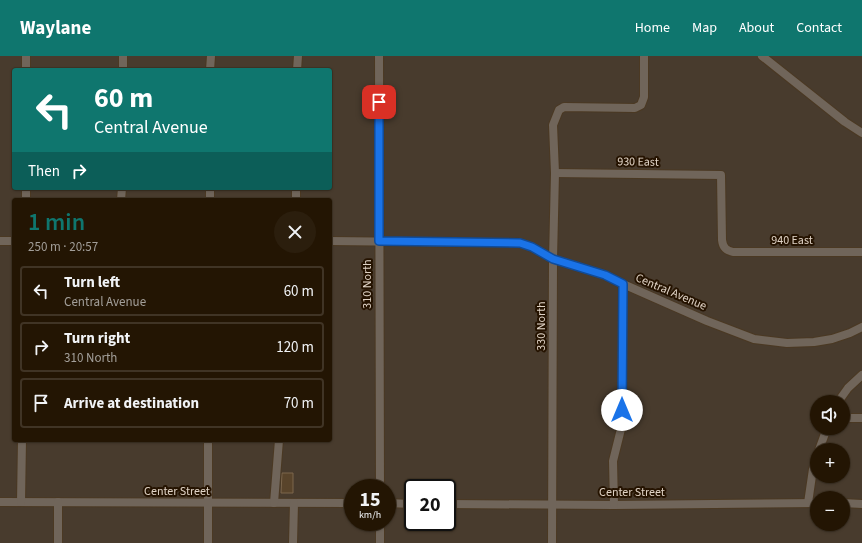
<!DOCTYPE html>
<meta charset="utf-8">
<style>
body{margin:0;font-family:"Source Sans 3",sans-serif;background:#2b1e0d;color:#f1f3f6;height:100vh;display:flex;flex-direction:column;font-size:15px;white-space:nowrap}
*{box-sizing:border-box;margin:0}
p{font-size:13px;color:#a39f9a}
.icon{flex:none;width:22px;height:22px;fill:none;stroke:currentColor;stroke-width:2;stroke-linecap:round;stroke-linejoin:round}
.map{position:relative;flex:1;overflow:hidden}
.details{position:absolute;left:12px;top:142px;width:320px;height:244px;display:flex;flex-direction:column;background:#231503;border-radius:4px;box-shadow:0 1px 3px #0004,0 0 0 1px #403425}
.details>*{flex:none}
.banner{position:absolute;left:12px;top:12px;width:320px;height:122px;border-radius:4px;box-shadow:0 1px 3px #0004,0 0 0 1px #403425;background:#0f766e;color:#fff;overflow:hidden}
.buttons{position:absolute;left:810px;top:339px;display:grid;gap:8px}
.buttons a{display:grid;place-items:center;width:40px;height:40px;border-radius:50%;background:#231503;box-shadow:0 1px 3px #0004,0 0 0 1px #403425;font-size:20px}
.speed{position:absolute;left:344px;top:423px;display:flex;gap:8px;font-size:20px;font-weight:700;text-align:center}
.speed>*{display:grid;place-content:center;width:52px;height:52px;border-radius:50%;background:#231503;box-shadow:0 1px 3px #0004,0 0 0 1px #403425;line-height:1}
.speed small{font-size:10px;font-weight:400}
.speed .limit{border:2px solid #111;border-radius:6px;background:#fff;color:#111}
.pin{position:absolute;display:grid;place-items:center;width:34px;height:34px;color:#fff;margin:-17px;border-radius:8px;box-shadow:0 2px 6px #0006}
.me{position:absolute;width:44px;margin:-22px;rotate:0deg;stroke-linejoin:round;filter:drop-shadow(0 0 3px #0008)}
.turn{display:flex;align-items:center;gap:14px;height:84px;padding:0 16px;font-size:18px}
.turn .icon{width:52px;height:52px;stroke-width:2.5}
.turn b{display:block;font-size:28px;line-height:34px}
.then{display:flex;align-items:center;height:38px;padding:0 16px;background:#0003;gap:8px;font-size:15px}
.round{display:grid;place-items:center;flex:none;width:42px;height:42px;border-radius:21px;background:#2b1e0d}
.summary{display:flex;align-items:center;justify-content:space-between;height:68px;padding:0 16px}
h1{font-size:24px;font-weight:600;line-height:30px;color:#0f766e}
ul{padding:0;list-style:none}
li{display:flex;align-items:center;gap:12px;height:50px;margin:0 8px 6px;padding:0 8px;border:2px solid #403425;border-radius:4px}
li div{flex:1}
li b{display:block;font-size:15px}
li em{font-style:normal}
header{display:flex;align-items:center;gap:24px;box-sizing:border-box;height:56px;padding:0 20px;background:#0f766e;color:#fff}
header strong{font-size:19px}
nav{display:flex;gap:22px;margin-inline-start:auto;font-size:14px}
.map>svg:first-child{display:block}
</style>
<header>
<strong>Waylane</strong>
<nav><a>Home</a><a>Map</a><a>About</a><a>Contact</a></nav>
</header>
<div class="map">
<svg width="862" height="487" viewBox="0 0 862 487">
<rect width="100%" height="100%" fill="#2f1c04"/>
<path fill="#483b2d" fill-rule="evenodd" d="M0,0H862V487H0ZM14,14H330V132H14ZM14,144H330V384H14ZM817,346H843V372H817ZM817,394H843V420H817ZM353,432H387V466H353ZM413,432H447V466H413ZM817,442H843V468H817Z"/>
<path fill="#59442b" stroke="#7c664c" d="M282,417H293V437H281Z"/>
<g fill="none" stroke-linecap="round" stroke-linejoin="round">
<defs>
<g id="lane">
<path d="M26,0V14"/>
<path d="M379,0L380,432"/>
<path d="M762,0L845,66L862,77"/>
<path d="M123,14V0"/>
<path d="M210,14L211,0"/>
<path d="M297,14L298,0"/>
<path d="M555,117L721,119L722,184C723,192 726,194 733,196H862"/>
<path d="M26,132V144"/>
<path d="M121,144L122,132"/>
<path d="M210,144V132"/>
<path d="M296,144V132"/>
<path d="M0,185H14"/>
<path d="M330,185L520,187L532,191L553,203L605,219L623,228L707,265L754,283L787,287L814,286L832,283L850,277L862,271"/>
<path d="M838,346L848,332L862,319"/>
<path d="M843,362H862"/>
<path d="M819,394L827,372"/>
<path d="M0,446L353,447"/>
<path d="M21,446L22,384"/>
<path d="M274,447L279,384"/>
<path d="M387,447L413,448"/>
<path d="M808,447L813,413L817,401"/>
<path d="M843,447L862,448"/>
<path d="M447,448L614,449L817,447"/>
<path d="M614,449L613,405L622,369L623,228"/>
<path d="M58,487V446"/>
<path d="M208,487V384"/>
<path d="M293,487L294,447"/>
<path d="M380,487V466"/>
<path d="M552,487L553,203L555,117L553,69L559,54L564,51L635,52L641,49L644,41V0"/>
</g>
</defs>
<use href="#lane" stroke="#4b3923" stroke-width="10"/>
<use href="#lane" stroke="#70655a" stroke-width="8"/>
</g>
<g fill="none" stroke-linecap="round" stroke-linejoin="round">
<defs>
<path id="route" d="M379,46V185L520,187L532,191L553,203L605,219L623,228L622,354"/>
</defs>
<use href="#route" stroke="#114b97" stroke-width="10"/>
<use href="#route" stroke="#1a73e8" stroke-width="7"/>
</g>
<g text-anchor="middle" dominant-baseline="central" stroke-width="4" stroke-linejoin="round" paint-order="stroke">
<g font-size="12" fill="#e0d3c5" stroke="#251300">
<text transform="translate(638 106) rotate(1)">930 East</text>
<text x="792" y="184">940 East</text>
<text transform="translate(367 228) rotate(-90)">310 North</text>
<text transform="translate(671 236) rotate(23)">Central Avenue</text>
<text transform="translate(541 270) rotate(-90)">330 North</text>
<text x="177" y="435">Center Street</text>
<text x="632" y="436">Center Street</text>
</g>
</g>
</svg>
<div class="buttons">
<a><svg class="icon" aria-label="sound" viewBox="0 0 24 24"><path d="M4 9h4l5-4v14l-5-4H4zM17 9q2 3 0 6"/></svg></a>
<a>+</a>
<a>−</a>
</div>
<div class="speed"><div>15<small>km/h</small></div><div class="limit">20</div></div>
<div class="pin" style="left:379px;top:46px;background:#d93025"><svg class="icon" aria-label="arrive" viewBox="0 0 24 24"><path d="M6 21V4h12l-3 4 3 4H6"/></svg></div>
<svg class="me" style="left:622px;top:354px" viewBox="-20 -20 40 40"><circle r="19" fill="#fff"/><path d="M0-13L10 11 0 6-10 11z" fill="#1a73e8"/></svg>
<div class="banner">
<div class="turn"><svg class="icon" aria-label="left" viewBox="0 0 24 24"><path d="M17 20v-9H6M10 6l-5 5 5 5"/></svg><div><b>60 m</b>Central Avenue</div></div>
<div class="then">Then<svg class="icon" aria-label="right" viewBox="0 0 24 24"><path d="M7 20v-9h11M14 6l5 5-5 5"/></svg></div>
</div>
<section class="details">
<div class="summary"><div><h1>1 min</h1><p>250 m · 20:57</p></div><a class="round"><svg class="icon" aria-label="close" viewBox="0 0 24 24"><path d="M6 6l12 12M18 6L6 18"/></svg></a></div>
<ul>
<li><svg class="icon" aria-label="left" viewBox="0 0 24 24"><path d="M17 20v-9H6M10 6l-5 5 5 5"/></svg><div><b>Turn left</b><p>Central Avenue</p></div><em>60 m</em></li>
<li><svg class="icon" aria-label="right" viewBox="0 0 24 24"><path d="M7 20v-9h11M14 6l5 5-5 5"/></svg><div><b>Turn right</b><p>310 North</p></div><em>120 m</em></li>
<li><svg class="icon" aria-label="arrive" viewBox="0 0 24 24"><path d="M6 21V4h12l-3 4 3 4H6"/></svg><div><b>Arrive at destination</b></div><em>70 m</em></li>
</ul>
</section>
</div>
